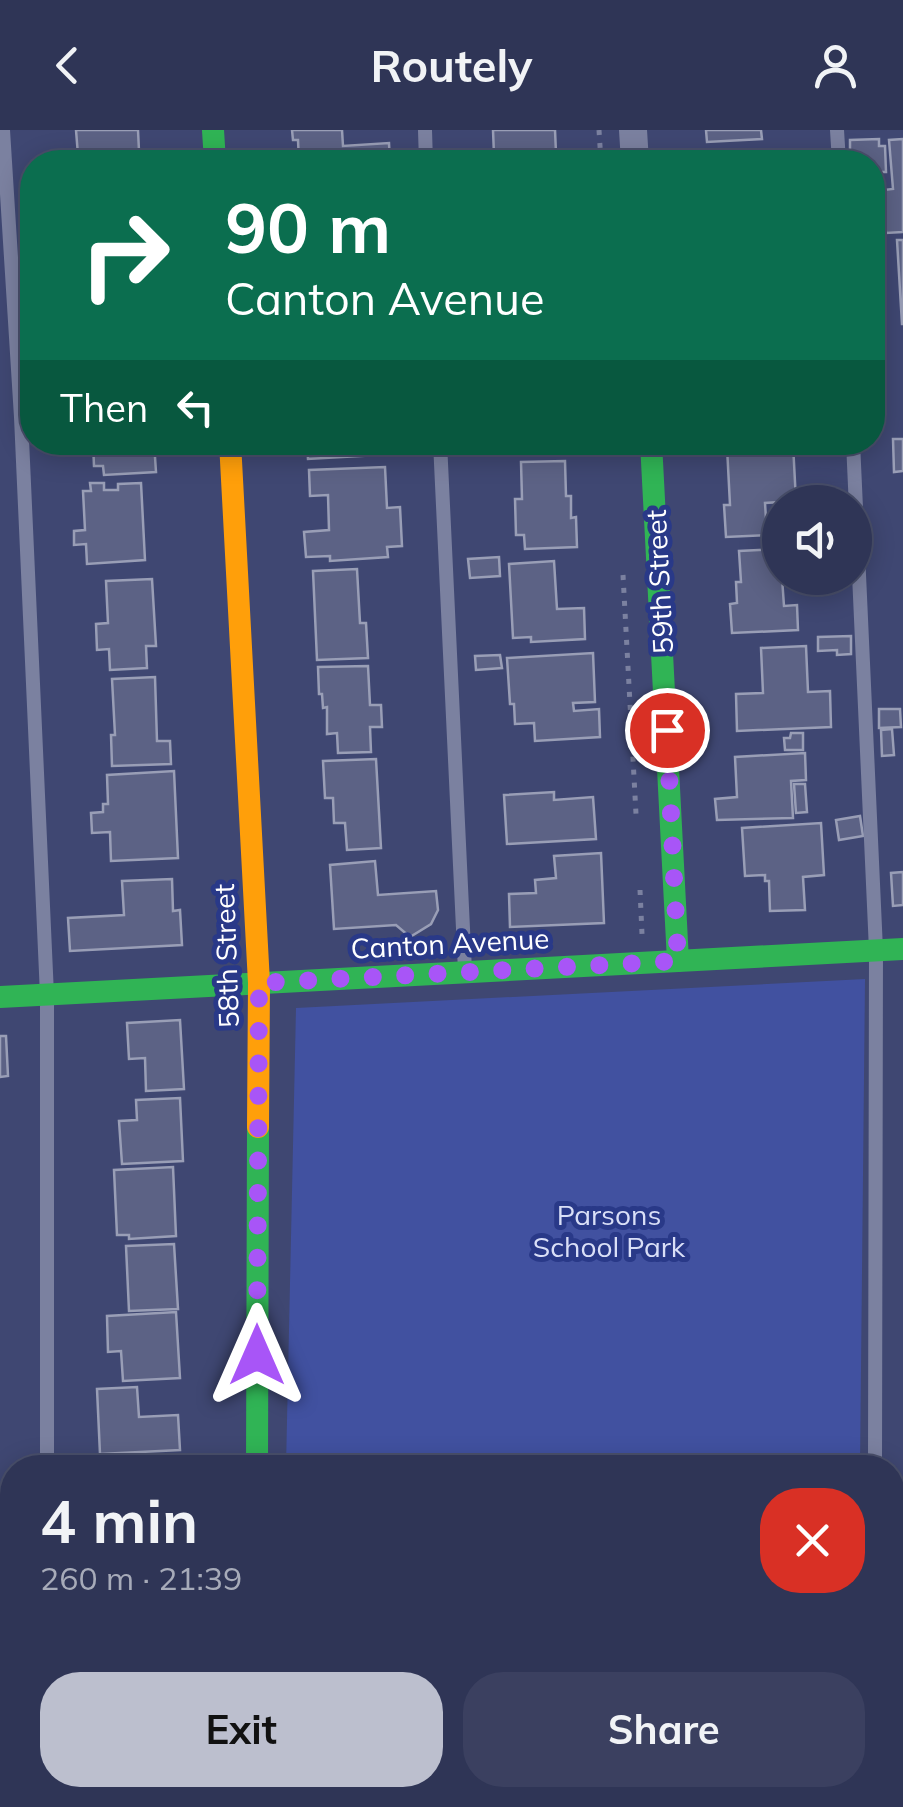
<!DOCTYPE html>
<meta charset="utf-8">
<style>
body{margin:0;font-family:Mulish,sans-serif;background:#3b4060;color:#f1f3f6;height:100vh;display:flex;flex-direction:column;font-size:38px;white-space:nowrap}
*{box-sizing:border-box;margin:0}
p{font-size:32px;color:#a7abb9}
.icon{flex:none;width:55px;height:55px;fill:none;stroke:currentColor;stroke-width:2;stroke-linecap:round;stroke-linejoin:round}
.map{position:relative;flex:1;overflow:hidden}
.details{position:absolute;left:0px;top:1325px;width:905px;height:352px;display:flex;flex-direction:column;background:#2f3556;border-radius:40px 40px 0 0;box-shadow:0 5px 25px #0003,0 0 0 2px #4a506c}
.details>*{flex:none}
.hud{position:absolute;left:20px;top:20px;width:865px;height:305px;border-radius:40px;box-shadow:0 5px 25px #0003,0 0 0 2px #4a506c;background:#0b6e4f;color:#fff;overflow:hidden}
.tools{position:absolute;left:762px;top:355px;display:grid;gap:20px}
.tools a{display:grid;place-items:center;width:110px;height:110px;border-radius:50%;background:#2f3556;box-shadow:0 5px 25px #0003,0 0 0 2px #4a506c;font-size:50px}
.pin{position:absolute;display:grid;place-items:center;width:85px;height:85px;color:#fff;margin:-42px;border:5px solid #fff;border-radius:50%;box-shadow:0 2px 10px #0007}
.me{position:absolute;width:110px;margin:-55px;rotate:0deg;stroke-linejoin:round;filter:drop-shadow(0 0 8px #0008)}
.turn{display:flex;align-items:center;gap:35px;height:210px;padding:0 40px;font-size:45px}
.turn .icon{width:130px;height:130px;stroke-width:2.5}
.turn b{display:block;font-size:70px;line-height:85px}
.then{display:flex;align-items:center;height:95px;padding:0 40px;background:#0003;gap:20px;font-size:38px}
.round{display:grid;place-items:center;flex:none;width:105px;height:105px;border-radius:40px;background:#3b4060}
.summary{display:flex;align-items:center;justify-content:space-between;height:170px;padding:0 40px}
h1{font-size:60px;font-weight:700;line-height:75px}
.cta{display:flex;gap:20px;margin-top:auto;padding:20px 40px}
.cta a{flex:1;height:115px;border-radius:40px;background:#bcbfce;color:#111;font-size:40px;font-weight:700;line-height:115px;text-align:center}
.cta a+a{background:#3b4060;color:#f1f3f6}
header{display:flex;justify-content:space-between;align-items:center;height:130px;padding:0 40px;background:#2f3556;font-size:45px;font-weight:700}
.map>svg:first-child{display:block}
</style>
<header><svg class="icon" aria-label="back" viewBox="0 0 24 24"><path d="M15 5l-7 7 7 7"/></svg>Routely<svg class="icon" aria-label="person" viewBox="0 0 24 24"><circle cx="12" cy="8" r="4"/><path d="M4 21q1-7 8-7t8 7"/></svg></header>
<div class="map">
<svg width="903" height="1677" viewBox="0 0 903 1677">
<rect width="100%" height="100%" fill="#3f4772"/>
<path fill="#4151a0" d="M865,849L860,1337H286L296,878Z"/>
<g fill="#5c6285" stroke="#999eb6" stroke-width="2.5">
<path d="M76,0H138L139,21L122,22L123,32H85V24L78,25Z"/>
<path d="M292,0H342L343,16L389,13L390,32H362V30L299,32L298,10H293Z"/>
<path d="M493,0H555L556,23L494,25Z"/>
<path d="M706,0H761L762,9L707,12Z"/>
<path d="M879,9V16H885L886,42H872V32L850,29V10Z"/>
<path d="M903,9V102L886,103L883,60L893,59L889,10Z"/>
<path d="M780,24V32H735V26Z"/>
<path d="M897,110H903V194H902Z"/>
<path d="M893,309H903V341L894,342Z"/>
<path d="M93,312H154L156,342L104,345L103,336H94Z"/>
<path d="M307,312H394L395,324L308,329Z"/>
<path d="M793,314L796,371L765,373L767,405L726,407L724,375H730L727,317Z"/>
<path d="M565,331L566,366H571V388L576,387L577,417L525,419L524,405H516L515,369H522L521,332Z"/>
<path d="M385,337L387,378L400,377L402,416L387,417L388,427L330,431V426L306,427L304,402L329,400L328,365L310,366L309,340Z"/>
<path d="M90,353H104V360H118V354L141,353L145,430L87,434L86,414L74,415V401L85,400L83,361H91Z"/>
<path d="M780,419L784,476L797,475L798,500L732,503L730,474L737,473L736,452H741L739,421Z"/>
<path d="M499,427L500,446L470,448L468,429Z"/>
<path d="M554,431L557,479L584,478L585,509L531,512V507L513,508L509,434Z"/>
<path d="M357,439L360,493H366L368,528L317,530L313,441Z"/>
<path d="M152,449L156,516H146L147,538L110,540L109,519L97,520L96,494L108,493L106,451Z"/>
<path d="M851,506V524L837,525V520L818,521V507Z"/>
<path d="M806,516L808,562L830,561L831,597L737,601L736,564L763,563L761,518Z"/>
<path d="M593,523L595,572L573,573L574,581L599,579L600,607L535,611L534,593L515,594L514,574H510L507,528Z"/>
<path d="M500,525L502,538L476,540L475,526Z"/>
<path d="M368,536L370,575H381L382,597H370L371,622L338,623L337,603L327,604V577L323,578L322,564H319L318,537Z"/>
<path d="M155,547L157,611H170L171,634L112,636L111,605H115L112,549Z"/>
<path d="M879,579H900L901,597L879,598Z"/>
<path d="M892,599L894,625L882,626L881,600Z"/>
<path d="M791,603H803V620H785L784,608H790Z"/>
<path d="M805,623L806,650L791,651L793,688L717,690L715,669L737,667L735,627Z"/>
<path d="M376,629L381,718L347,720L345,693H334L333,668H325L323,631Z"/>
<path d="M174,641L178,728L111,731L110,702L92,703L91,683L103,682V674H108L107,645Z"/>
<path d="M794,654H805L807,682L796,683Z"/>
<path d="M554,662V670L593,667L596,709L507,714L504,665Z"/>
<path d="M860,686L863,706L839,710L836,690Z"/>
<path d="M821,693L824,745L803,747L805,780L770,781L769,751H765V745L745,746L742,698Z"/>
<path d="M601,723L604,793L510,797L509,764L536,763L535,750L556,748L554,726Z"/>
<path d="M375,731L378,765L436,761L438,780L431,794L410,807L396,795L334,799L330,735Z"/>
<path d="M903,742V775L893,776L891,743Z"/>
<path d="M172,749L173,781L180,780L182,815L70,821L68,788L124,785L122,751Z"/>
<path d="M180,890L184,959L146,961L145,928L129,929L127,893Z"/>
<path d="M0,906H6L8,946L0,947Z"/>
<path d="M180,968L183,1031L122,1034L119,991L137,990L136,970Z"/>
<path d="M173,1037L176,1106L129,1109V1105H117L114,1040Z"/>
<path d="M174,1114L178,1179L129,1181L126,1116Z"/>
<path d="M176,1182L180,1248L123,1251L121,1221L108,1222L107,1186Z"/>
<path d="M137,1257L139,1287L178,1285L180,1320L100,1324L97,1259Z"/>
<path d="M157,1329L158,1338H100V1332Z"/>
<path d="M107,1665H175L176,1677H108Z"/>
<path d="M357,1665H492L494,1677H358Z"/>
<path d="M642,1665H735L736,1677H642Z"/>
</g>
<g fill="none" stroke-linecap="round" stroke-linejoin="round">
<g stroke="#7b81a0" stroke-width="5" stroke-dasharray="5 8" stroke-linecap="butt">
<path d="M599,0L601,32"/>
<path d="M623,445L636,684"/>
<path d="M640,760L642,804"/>
</g>
<g stroke="#7b81a0" stroke-width="14">
<path d="M3,0L21,287L47,865V1338"/>
<path d="M425,0L426,32"/>
<path d="M837,0L839,32"/>
<path d="M440,312L465,841"/>
<path d="M853,312L876,820L875,1338"/>
<path d="M44,1677V1665"/>
<path d="M583,1677V1665"/>
<path d="M874,1677V1665"/>
</g>
<path stroke="#7b81a0" stroke-width="28" d="M633,0L635,32"/>
<g stroke="#30b455" stroke-width="22">
<path d="M213,0L215,32"/>
<path d="M651,312L678,831"/>
<path d="M0,867L903,819"/>
<path d="M257,1338L258,997"/>
<path d="M255,1665V1677"/>
</g>
<path stroke="#ff9f0a" stroke-width="22" d="M230,312L259,853L258,997"/>
</g>
<g fill="none" stroke-linecap="round" stroke-linejoin="round">
<path stroke="#a855f7" stroke-width="18" stroke-dasharray="0 32.4" d="M257,1225L259,853L678,831L667,600"/>
</g>
<g text-anchor="middle" dominant-baseline="central" stroke-width="10" stroke-linejoin="round" paint-order="stroke">
<g font-size="28" fill="#fff" stroke="#293988">
<text transform="translate(659 452) rotate(-93)">59th Street</text>
<text transform="translate(450 813) rotate(-3)">Canton Avenue</text>
<text transform="translate(226 826) rotate(-92)">58th Street</text>
</g>
<g font-size="28" fill="#d9dff7" stroke="#293988">
<text x="609" y="1084">Parsons<tspan x="609" dy="32">School Park</tspan></text>
</g>
</g>
</svg>
<div class="tools">
<a><svg class="icon" aria-label="sound" viewBox="0 0 24 24"><path d="M4 9h4l5-4v14l-5-4H4zM17 9q2 3 0 6"/></svg></a>
</div>
<div class="pin" style="left:667px;top:600px;background:#d93025"><svg class="icon" aria-label="arrive" viewBox="0 0 24 24"><path d="M6 21V4h12l-3 4 3 4H6"/></svg></div>
<svg class="me" style="left:257px;top:1225px" viewBox="-20 -20 40 40"><path d="M0-17L14 15 0 8-14 15z" fill="#a855f7" stroke="#fff" stroke-width="4"/></svg>
<div class="hud">
<div class="turn"><svg class="icon" aria-label="right" viewBox="0 0 24 24"><path d="M7 20v-9h11M14 6l5 5-5 5"/></svg><div><b>90 m</b>Canton Avenue</div></div>
<div class="then">Then<svg class="icon" aria-label="left" viewBox="0 0 24 24"><path d="M17 20v-9H6M10 6l-5 5 5 5"/></svg></div>
</div>
<section class="details">
<div class="summary"><div><h1>4 min</h1><p>260 m · 21:39</p></div><a class="round" style="background:#d93025;color:#fff"><svg class="icon" aria-label="close" viewBox="0 0 24 24"><path d="M6 6l12 12M18 6L6 18"/></svg></a></div>
<div class="cta"><a>Exit</a><a>Share</a></div>
</section>
</div>
